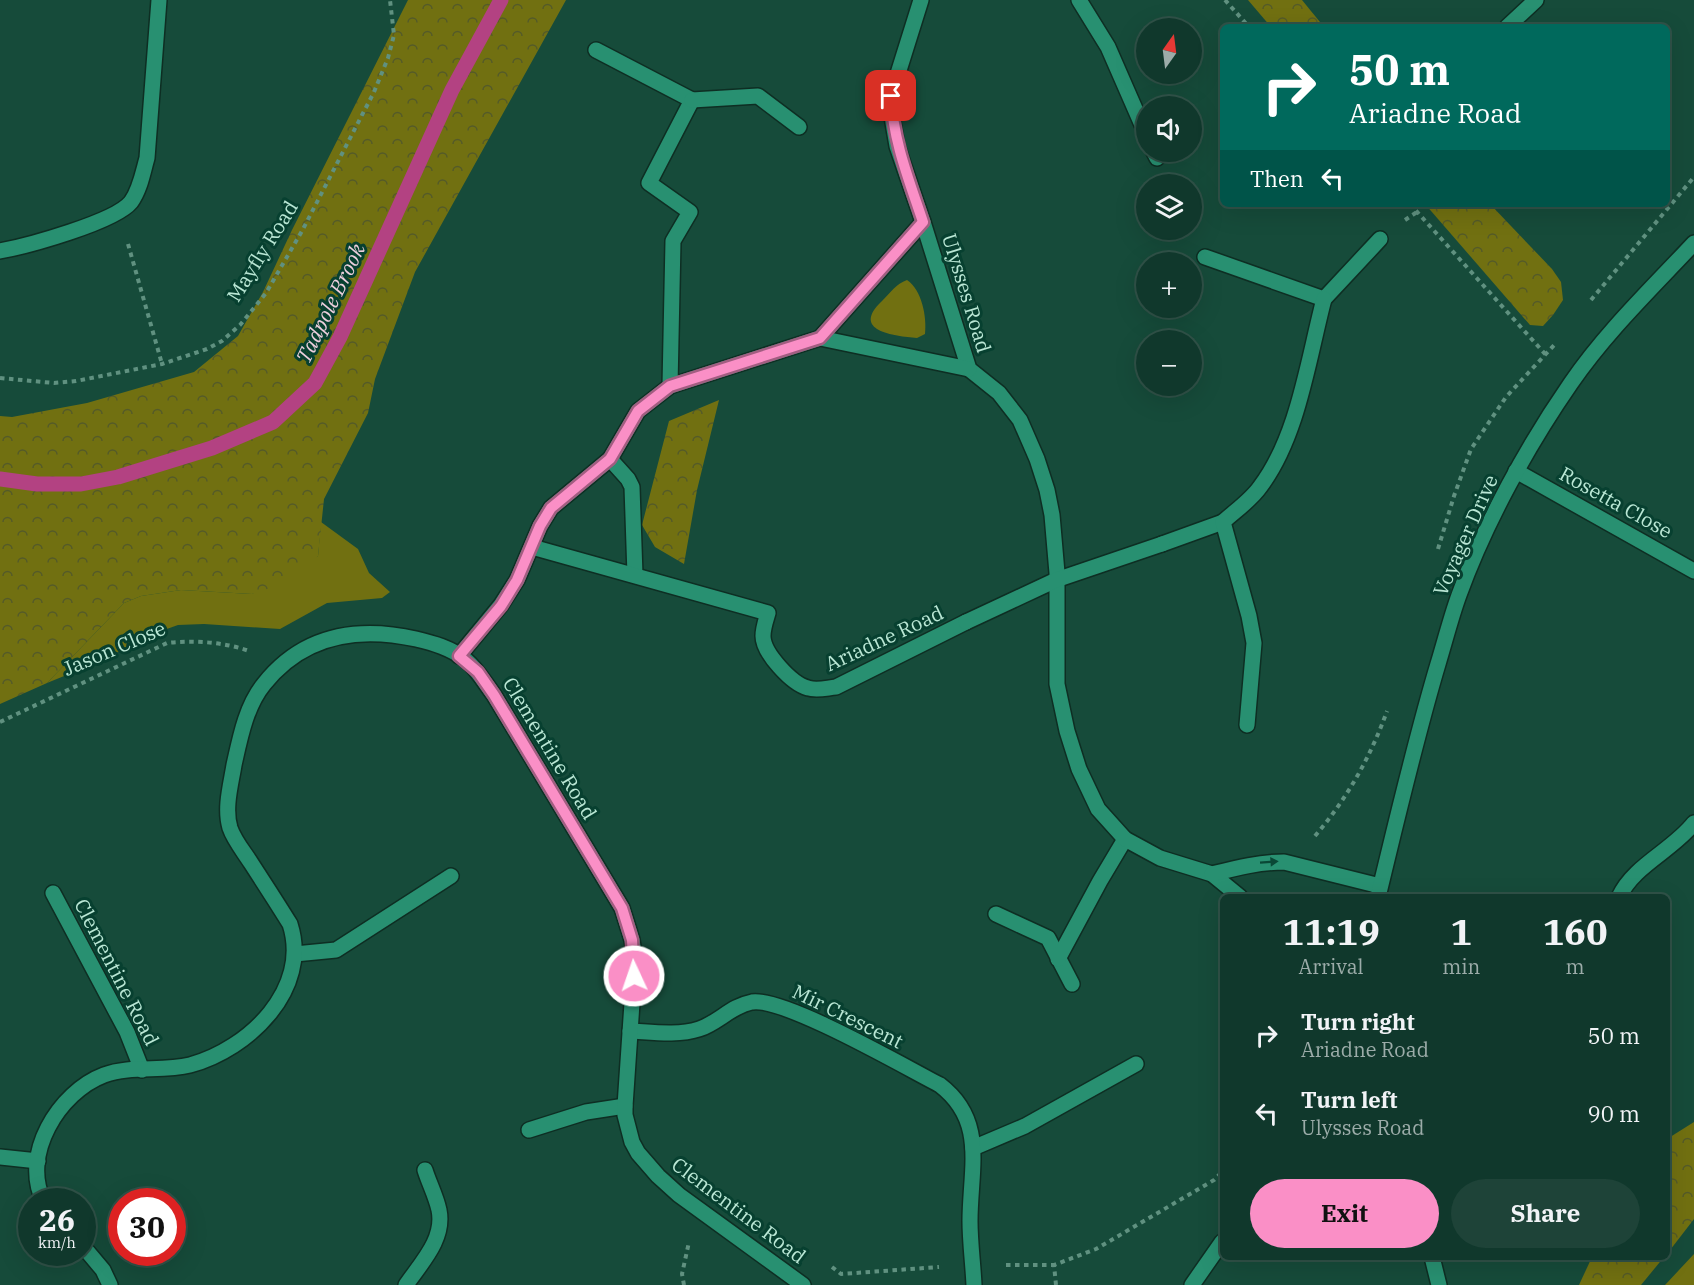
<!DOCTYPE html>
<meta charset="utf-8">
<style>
body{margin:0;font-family:"IBM Plex Serif",serif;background:#1e4338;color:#f1f3f6;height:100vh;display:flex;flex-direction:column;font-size:22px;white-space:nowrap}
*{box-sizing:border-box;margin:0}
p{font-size:20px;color:#9caca9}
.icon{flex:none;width:33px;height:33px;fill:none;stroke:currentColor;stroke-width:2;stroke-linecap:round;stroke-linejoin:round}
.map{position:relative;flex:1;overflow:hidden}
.drawer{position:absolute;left:1220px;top:894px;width:450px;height:366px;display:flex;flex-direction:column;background:#10382c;border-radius:9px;box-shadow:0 6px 24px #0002,0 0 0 2px #305248}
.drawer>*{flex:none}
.hud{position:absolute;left:1220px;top:24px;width:450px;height:183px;border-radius:9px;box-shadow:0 6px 24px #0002,0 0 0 2px #305248;background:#00695c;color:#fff;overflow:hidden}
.needle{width:39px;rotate:14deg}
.fabs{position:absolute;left:1136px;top:18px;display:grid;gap:12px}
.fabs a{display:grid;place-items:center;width:66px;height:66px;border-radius:50%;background:#10382c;box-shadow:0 6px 24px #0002,0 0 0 2px #305248;font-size:30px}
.speed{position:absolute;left:18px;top:1188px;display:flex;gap:12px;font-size:30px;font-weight:700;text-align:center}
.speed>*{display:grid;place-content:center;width:78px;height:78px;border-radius:50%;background:#10382c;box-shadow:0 6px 24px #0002,0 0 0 2px #305248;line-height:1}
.speed small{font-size:15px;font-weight:400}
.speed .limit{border:9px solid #d22;background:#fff;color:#111}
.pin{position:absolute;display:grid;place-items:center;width:51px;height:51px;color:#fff;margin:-26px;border-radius:12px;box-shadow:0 3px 9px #0006}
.me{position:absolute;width:66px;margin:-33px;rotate:357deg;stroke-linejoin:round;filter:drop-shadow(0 0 4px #0008)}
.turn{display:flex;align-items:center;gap:21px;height:126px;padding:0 30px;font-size:27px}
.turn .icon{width:78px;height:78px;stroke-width:2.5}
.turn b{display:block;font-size:42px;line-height:51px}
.then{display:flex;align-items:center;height:57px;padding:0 30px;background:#0003;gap:12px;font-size:22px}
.eta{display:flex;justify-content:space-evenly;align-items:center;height:102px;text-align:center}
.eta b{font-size:36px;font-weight:700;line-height:42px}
.primary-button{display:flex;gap:12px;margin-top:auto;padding:12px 30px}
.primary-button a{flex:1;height:69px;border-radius:36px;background:#fa8fc6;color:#111;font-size:24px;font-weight:700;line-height:69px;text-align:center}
.primary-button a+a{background:#1e4338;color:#f1f3f6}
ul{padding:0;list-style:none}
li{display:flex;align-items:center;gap:18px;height:78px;padding:0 30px}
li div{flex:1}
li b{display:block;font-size:22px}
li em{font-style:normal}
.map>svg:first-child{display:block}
</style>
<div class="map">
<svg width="1694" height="1285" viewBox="0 0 1694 1285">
<defs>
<pattern id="forest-crowns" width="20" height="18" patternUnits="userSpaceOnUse" patternTransform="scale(1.5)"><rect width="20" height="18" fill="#717011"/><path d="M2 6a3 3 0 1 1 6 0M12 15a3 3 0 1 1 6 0" fill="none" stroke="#545a28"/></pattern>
</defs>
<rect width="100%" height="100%" fill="#164b3a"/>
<g fill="#717011">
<path d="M907,280C922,290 927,317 925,334L917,338C894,336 850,331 882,301C890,293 896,284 907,280Z"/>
<path d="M321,522L358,549L369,573L390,592L382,598L327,603L280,629L204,624L178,625L150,635L101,661L47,683L124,603L141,596L181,590L252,594L318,556Z"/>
<path d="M1694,1254V1285H1665Z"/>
</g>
<g fill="url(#forest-crowns)">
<path d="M408,0H566L415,272L375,379L368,413L324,499L318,556L292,581L252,594L181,590L141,596L124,603L47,683L0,704V416L12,417L87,403L194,372L238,336L263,292L292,230Z"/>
<path d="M1248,0H1302L1324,27H1271Z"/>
<path d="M1425,204H1490L1552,269L1561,282L1563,300L1553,315L1543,326L1530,325Z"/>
<path d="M719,400L697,490L684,564L655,547L642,525L669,421Z"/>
<path d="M1694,1122V1219L1667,1254V1139Z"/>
<path d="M1592,1257H1664L1641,1285H1579Z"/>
</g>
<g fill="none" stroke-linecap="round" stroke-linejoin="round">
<path stroke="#b34282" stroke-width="15" d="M0,479L37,484H81L118,477L212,448L273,422L315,383L340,337L452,90L501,0"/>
<defs>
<g id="lane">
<path d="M1079,0L1108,47L1146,134"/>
<path d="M1507,27L1536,0"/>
<path d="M596,50L692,100L649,183L690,212L673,241L670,386"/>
<path d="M692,100L758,96L799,127"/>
<path d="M1154,152L1157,158"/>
<path d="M0,251C27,246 115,222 131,202C140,190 143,172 147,158L159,0"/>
<path d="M1205,257L1324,299L1380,239"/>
<path d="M610,459L628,479L632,487L635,575"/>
<path d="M1162,544L1223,522"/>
<path d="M532,547L768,613C766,620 763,628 763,636C763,653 792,684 808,688C817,691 826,688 836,687L966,622"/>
<path d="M1247,725L1254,643L1249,616L1223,522C1235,511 1251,500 1260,487C1298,437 1308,360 1324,299"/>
<path d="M53,893L127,1032L142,1070"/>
<path d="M996,914L1048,938L1072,984"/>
<path d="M295,954L336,950L451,876"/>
<path d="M1058,959L1100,881L1125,839"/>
<path d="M529,1130L586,1112L625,1106"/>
<path d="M973,1148L1025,1126L1136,1064"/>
<path d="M1432,1257L1439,1285"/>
<path d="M406,1285C421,1263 445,1239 439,1210C436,1196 429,1183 425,1170"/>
</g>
<g id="street">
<path d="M921,0L891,96L892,117L897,146L923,222L969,369L999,393L1020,420L1037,459L1047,490L1052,515L1057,573V684L1067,731L1079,769L1098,809L1125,839L1160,858L1212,874L1240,897"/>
<path d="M820,338L923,222"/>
<path d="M1516,471L1694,571"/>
<path d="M966,622L1056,580L1162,544"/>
<path d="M459,656L501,605L517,580L540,526L551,508L610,459L638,411L670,386L820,338L969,369"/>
<path d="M1212,874C1236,868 1259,862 1284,862L1380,886"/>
<path d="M1378,897C1397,819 1415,741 1438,664C1445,641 1451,617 1459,595C1485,523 1528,445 1571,383C1606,332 1652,288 1694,243"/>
<path d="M1619,897C1634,865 1672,851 1694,823"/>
<path d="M630,1031C651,1032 678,1036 699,1029C718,1023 731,1006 752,1002C784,997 905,1067 940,1085C987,1121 970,1169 970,1221C970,1242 973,1264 974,1285"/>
<path d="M0,1157L38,1161"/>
<path d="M44,1202C20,1155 59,1092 104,1075C131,1065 162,1072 190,1065C249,1049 311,989 290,924C277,903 264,883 251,863C244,852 234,840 230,828C224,808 231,784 234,765C240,738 246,706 264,684C303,635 357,626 416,639C433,643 451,648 466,660C477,669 485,683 494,695L622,908L632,940L635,959L625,1106V1115L632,1142L638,1153L658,1176L679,1195L803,1285"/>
<path d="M82,1245L103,1270L110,1285"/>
<path d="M1192,1285L1222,1242"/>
</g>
</defs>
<use href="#lane" stroke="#0e2e23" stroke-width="18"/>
<use href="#street" stroke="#0e2e23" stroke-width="18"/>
<g stroke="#609180" stroke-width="4" stroke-dasharray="4.5 4.5" stroke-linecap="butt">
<path d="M1225,0L1249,27"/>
<path d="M1410,204L1546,355"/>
<path d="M1405,220L1417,212"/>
<path d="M128,244L162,364"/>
<path d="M1591,300L1694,177"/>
<path d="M0,378L54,383L76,381L162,364L207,349L222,341L240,325L266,293L302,231L374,92L388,58L394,35L390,0"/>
<path d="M1438,549L1454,496L1471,449L1506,397L1556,343"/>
<path d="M0,722L167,643C194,640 224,642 249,651"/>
<path d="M1315,836C1347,799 1371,756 1387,711"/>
<path d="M1006,1265H1054"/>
<path d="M832,1267L841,1274L939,1267"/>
<path d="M684,1285L682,1274L689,1242"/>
<path d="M1056,1285L1054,1265L1096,1249L1214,1180L1222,1172"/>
</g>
<use href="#lane" stroke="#289071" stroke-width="15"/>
<use href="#street" stroke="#289071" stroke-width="15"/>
</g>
<defs><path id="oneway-solid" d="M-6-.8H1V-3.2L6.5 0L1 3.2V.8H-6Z" transform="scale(1.5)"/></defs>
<use fill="#0a4836" href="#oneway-solid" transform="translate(1269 862) rotate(-4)"/>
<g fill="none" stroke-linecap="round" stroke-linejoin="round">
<defs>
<path id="route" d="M634,976L632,940L622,908L494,695L478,672L459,656L501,606L517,580L540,526L551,508L610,459L638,411L670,386L820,338L923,222C909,180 893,141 891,96"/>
</defs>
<use href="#route" stroke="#a25d81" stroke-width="15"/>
<use href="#route" stroke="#fa8fc6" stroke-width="10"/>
</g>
<g text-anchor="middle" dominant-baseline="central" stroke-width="6" stroke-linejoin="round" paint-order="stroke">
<g font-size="20" fill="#bae7d5" stroke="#074030">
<text transform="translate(262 251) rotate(-58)">Mayfly Road</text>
<text transform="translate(967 293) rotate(73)">Ulysses Road</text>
<text transform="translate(1616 502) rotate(29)">Rosetta Close</text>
<text transform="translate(1465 535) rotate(-66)">Voyager Drive</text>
<text transform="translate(884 638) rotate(-25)">Ariadne Road</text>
<text transform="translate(114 648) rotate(-23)">Jason Close</text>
<text transform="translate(550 748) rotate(59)">Clementine Road</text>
<text transform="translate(117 972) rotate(63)">Clementine Road</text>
<text transform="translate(848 1016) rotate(26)">Mir Crescent</text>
<text transform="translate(739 1210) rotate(37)">Clementine Road</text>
</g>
<g font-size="21" font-style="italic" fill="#edcfdd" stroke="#074030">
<text transform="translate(330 303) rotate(-64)">Tadpole Brook</text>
</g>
</g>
</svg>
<div class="fabs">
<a><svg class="needle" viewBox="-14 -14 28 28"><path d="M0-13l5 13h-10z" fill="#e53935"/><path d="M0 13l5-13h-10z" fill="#9caca9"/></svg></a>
<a><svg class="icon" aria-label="sound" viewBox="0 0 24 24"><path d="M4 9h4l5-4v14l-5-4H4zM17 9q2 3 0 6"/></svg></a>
<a><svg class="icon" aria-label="layers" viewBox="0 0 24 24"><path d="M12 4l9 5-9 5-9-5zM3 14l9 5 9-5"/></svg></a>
<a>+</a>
<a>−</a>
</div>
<div class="speed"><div>26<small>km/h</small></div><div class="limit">30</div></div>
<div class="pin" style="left:891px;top:96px;background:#d93025"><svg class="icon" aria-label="arrive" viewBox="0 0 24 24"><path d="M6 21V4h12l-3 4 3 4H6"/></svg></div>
<svg class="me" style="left:634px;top:976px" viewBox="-20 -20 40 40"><circle r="17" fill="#fa8fc6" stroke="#fff" stroke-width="3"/><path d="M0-11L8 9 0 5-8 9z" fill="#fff"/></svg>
<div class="hud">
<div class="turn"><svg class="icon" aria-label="right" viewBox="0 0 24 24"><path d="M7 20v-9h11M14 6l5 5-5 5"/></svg><div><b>50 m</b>Ariadne Road</div></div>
<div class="then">Then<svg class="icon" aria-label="left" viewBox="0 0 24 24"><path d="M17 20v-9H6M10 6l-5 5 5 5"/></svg></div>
</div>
<section class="drawer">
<div class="eta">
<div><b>11:19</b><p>Arrival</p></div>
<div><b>1</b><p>min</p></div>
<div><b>160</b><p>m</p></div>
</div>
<ul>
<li><svg class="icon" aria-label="right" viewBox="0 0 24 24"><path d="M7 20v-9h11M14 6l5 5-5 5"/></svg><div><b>Turn right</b><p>Ariadne Road</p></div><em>50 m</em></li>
<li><svg class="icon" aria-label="left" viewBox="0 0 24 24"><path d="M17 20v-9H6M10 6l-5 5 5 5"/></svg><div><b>Turn left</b><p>Ulysses Road</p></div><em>90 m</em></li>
</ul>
<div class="primary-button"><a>Exit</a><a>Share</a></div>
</section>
</div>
